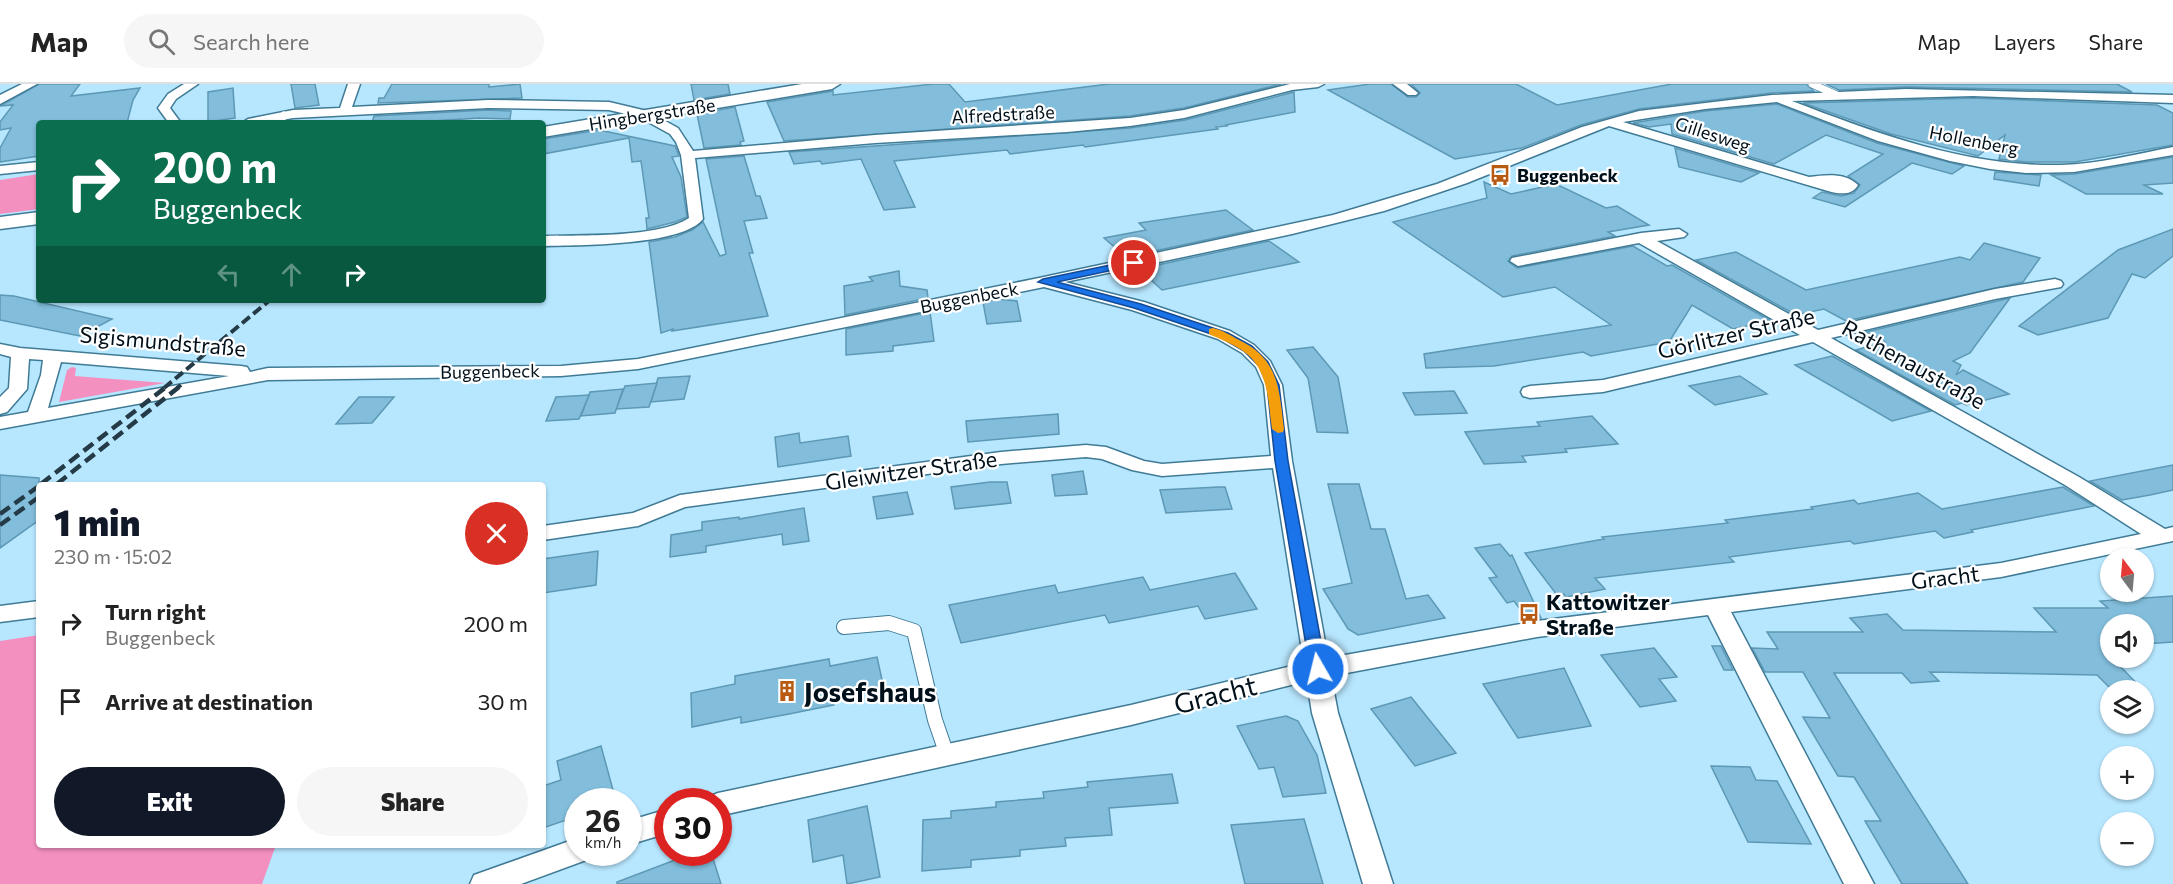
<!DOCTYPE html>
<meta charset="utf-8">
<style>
body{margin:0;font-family:Commissioner,sans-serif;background:#f6f6f6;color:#222;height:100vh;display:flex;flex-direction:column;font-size:22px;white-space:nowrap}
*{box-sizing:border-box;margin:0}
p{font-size:20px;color:#767676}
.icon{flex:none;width:33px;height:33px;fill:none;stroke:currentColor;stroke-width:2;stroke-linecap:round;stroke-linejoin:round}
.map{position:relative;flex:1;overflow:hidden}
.details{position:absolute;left:36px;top:398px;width:510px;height:366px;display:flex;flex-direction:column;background:#fff;border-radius:6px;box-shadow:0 2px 4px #0004}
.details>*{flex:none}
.banner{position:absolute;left:36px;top:36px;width:510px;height:183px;border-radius:6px;box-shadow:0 2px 4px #0004;background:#0b6e4f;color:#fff;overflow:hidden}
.needle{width:39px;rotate:344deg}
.fabs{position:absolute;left:2100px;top:464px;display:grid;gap:12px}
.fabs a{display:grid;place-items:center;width:54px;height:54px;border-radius:50%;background:#fff;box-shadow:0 2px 4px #0004;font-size:30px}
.speed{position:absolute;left:564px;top:704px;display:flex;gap:12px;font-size:30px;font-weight:700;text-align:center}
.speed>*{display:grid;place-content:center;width:78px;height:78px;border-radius:50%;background:#fff;box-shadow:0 2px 4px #0004;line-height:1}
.speed small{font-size:15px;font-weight:400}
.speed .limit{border:9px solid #d22;background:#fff;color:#111}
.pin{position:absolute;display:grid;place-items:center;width:51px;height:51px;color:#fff;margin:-26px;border:3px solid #fff;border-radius:50%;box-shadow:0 2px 6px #0007}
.me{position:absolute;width:66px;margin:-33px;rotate:352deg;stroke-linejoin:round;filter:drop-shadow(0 0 4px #0008)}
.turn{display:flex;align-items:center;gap:21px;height:126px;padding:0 18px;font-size:27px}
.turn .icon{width:78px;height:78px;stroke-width:2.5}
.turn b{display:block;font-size:42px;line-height:51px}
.lanes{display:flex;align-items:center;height:57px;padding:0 18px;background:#0003;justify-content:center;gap:30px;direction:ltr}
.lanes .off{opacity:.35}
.round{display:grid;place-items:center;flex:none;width:63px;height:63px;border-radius:32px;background:#f6f6f6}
.summary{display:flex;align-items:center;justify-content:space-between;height:102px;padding:0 18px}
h1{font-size:36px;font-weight:800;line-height:45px;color:#111827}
.primary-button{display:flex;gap:12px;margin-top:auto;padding:12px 18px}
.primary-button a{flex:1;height:69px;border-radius:36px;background:#111827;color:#fff;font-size:24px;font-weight:800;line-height:69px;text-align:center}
.primary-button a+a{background:#f6f6f6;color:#222}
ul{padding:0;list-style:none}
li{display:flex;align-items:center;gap:18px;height:78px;padding:0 18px}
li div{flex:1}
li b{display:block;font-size:22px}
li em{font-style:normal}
header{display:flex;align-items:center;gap:36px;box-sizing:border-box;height:84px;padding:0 30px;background:#fff;border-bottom:2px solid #e0e0e0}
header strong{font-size:28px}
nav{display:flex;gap:33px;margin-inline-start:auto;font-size:21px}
.search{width:420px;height:54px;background:#f6f6f6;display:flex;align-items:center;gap:15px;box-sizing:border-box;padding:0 21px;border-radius:33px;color:#767676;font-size:22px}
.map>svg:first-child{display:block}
</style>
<header>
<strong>Map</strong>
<div class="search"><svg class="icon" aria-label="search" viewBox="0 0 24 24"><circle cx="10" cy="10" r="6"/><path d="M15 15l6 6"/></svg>Search here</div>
<nav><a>Map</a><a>Layers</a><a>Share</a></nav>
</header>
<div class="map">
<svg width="2173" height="800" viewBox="0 0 2173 800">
<rect width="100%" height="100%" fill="#b7e7ff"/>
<g fill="#f490c0">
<path d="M39,90V125L0,130V96Z"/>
<path d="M72,283L76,284L75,292L165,299L59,318L67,286Z"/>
<path d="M39,551V760L276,761L262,800H0V557Z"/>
</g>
<g fill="#82bddb" stroke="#5d98b4" stroke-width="1.5">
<path d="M39,0H80L71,12L140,4L133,16L127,39H39V72L0,78V64L11,44L0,46V38L13,21L0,22Z"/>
<path d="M291,0H315L319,21L295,24Z"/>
<path d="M392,0H489V3L520,0L522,14L378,19L379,14H384Z"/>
<path d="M691,0H728L730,10L694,16Z"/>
<path d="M933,0H949L965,18L1109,0H1281L1184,24L1130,32L784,57L767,18L833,7V11Z"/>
<path d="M1370,0H1391L1408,13H1416L1420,9L1411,0H1516L1557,21L1672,0H1806L1814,7L1772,9L1639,25L1581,41L1522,64L1455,75L1328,6Z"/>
<path d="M1826,0H2117L2132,8L1906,3L1839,6Z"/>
<path d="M233,4L235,34L208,38V8Z"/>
<path d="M1294,8L1295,28L1226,41L1227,42L1216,43L1218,45L1085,63L1083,61L1010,70L1007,66L894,77L915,123L884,126L861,75L822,80L820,77L794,80L789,68L1130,44L1185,36Z"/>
<path d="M1973,14L2157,21L2173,29V61L2075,78H2026L1999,75L2005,51L1978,72L1891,50L1803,19Z"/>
<path d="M1777,20L1877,59L1964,82L1952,90L1912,79L1845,123L1813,114L1822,108L1841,112L1854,109L1860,101L1848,92L1883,70L1826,51L1774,80L1672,50L1671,40L1649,43L1633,39L1705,27Z"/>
<path d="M735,23L744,57L740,58L741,61L704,64L697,30Z"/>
<path d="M488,26L511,27L510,35L479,34L434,37L435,39H372L374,32Z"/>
<path d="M599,46L675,62L679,72L672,73L681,93L687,133L675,138L647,145L646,134H649L641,77L632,78L629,54L543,70V55Z"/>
<path d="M1675,64L1759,89L1741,98L1679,83Z"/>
<path d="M744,72L756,112H760L767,134L744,137L753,169H749L768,232L672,247L673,245L661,249L649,158L675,153L692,146L703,138L720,172L726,170L706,75Z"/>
<path d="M2173,73V99L2144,101L2163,110H2086L2051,91L2074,90Z"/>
<path d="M1995,88L2041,91L2039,102L1994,95Z"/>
<path d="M1484,98L1511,110L1556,100L1606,124L1617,122L1649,141L1608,148L1615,152L1512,172L1508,177L1517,184L1633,162L1667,182L1672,181L1771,237L1733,245L1692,221L1669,258L1591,272L1583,268L1494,282L1426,284L1424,270L1611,241L1555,203L1503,213L1393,138L1487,114Z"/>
<path d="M1226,126L1253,146L1126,173L1104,154L1146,146L1139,139Z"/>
<path d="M2173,145V172L2145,194L2132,190L2108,234L2038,251L2019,242L2118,166Z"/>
<path d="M1269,157L1299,178L1162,206L1139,185Z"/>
<path d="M1984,159L2040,174L2023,198L1846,237L1824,225L1796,231L1696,176L1736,168L1806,206L1960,173L1970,176Z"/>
<path d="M899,187L900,202L927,206L928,214L845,231L844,202L873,197L869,193Z"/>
<path d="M0,211L14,212L112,235L80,252L0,236Z"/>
<path d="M2010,214L1970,269L1953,277L1961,281L1956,291L1963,286L2009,310L1966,321L1962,319L1955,321L1856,266L1885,258L1866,248Z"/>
<path d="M998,215L1017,217L1021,237L987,240L983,218Z"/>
<path d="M930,228L934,257L893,262V267L846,271V245Z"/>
<path d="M1313,263L1338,293L1348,349L1317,348L1308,294L1287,266Z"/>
<path d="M1832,272L1931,327L1892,337L1795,281Z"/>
<path d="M690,292L684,315L651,318L658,294Z"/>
<path d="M1740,292L1767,310L1715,321L1689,302Z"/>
<path d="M657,299L649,323L616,325L625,302Z"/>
<path d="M623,305L615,329L581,332L590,308Z"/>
<path d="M1454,307L1467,329L1415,331L1403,309Z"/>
<path d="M589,311L579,335L546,337L556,313Z"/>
<path d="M359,313H394L372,339L336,340Z"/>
<path d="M1058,330L1059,350L968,358L966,337Z"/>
<path d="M1592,332L1618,360L1565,365L1567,368L1522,372L1526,378L1484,380L1465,348L1540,342L1537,338Z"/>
<path d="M799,349L800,359L848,352L851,372L778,383L775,353Z"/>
<path d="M2173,381V406L2150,411L2122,416L2090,397Z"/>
<path d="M1083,387L1087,410L1055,412L1052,391Z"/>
<path d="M0,391L39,394V436L0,464Z"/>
<path d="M990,398H1007L1011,419L955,425L951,403Z"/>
<path d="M1328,400H1359L1371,445H1385L1406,515L1428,511L1445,534L1358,551L1348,545L1323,505L1352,499Z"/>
<path d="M1219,403H1225L1232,425L1166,429L1160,406Z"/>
<path d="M2063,403L2094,422L1971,446L1973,448L1944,454L1935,447L1854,460L1850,457L1729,473L1734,478L1595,494L1605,505L1566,513L1564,510L1557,511L1525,469L1604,455L1602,453L1728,439L1725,436L1813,425L1811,423L1854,416L1858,420L1918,409L1942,425Z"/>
<path d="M907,408L913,430L877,435L873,413Z"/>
<path d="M804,424L809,457L783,461L782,450L706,462V468L670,473L671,451L702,446V438L739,433V435Z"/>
<path d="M1500,460L1510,472L1512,471L1541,534L1528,536L1514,517L1507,519L1489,494L1497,493L1475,464Z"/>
<path d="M598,467L596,501L543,509V475Z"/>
<path d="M1235,489L1257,525L1205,535L1198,522L1109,539L1105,531L961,559L949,521L1055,501L1058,509L1143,493L1150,506Z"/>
<path d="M2173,512V558L2144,560V540H2110V562L2108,563L2110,566V573H2118L2125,580H2118L2143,606H2112L2097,591L1930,588L1939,597L1911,599L1902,589H1834L1968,800H1902L1865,737H1881L1854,693L1838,692L1803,633L1830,634L1803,588H1765L1752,564L1778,565L1767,548H1863L1850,534L1887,530L1903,546L2056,548L2034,524H2108L2100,517Z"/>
<path d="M1712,562H1721L1733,586H1724Z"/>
<path d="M1654,564L1677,593L1659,595L1676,617L1640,623L1601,571Z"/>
<path d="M877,573L884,605L833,615L834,621L789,630L741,639V633L692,643L691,609L735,600V592L829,575L830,582Z"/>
<path d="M1564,584L1591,642L1518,654L1483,600Z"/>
<path d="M1411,613L1456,669L1415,682L1371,625Z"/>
<path d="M1286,632L1298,637L1317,671L1326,709L1283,713L1274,683L1259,685L1237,642Z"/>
<path d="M601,662L616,717H578V732L543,744V702L561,696L557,677Z"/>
<path d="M1711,682L1750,683L1756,696L1777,697L1811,760L1748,758Z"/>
<path d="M1172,690L1178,719L1109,724L1112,751L1065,754L1066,762L1020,766V772L971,776V783L922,787L923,736L951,734V727L996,723V718L1044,714L1043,708L1088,703L1087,698Z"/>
<path d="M867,722L880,793L847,800L843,771L813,778L808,736Z"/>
<path d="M1304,735L1323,800H1245L1231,741Z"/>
<path d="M696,768H711L721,800H617V798Z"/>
</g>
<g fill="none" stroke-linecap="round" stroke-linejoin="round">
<defs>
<g id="lane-far1">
<path d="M1812,0L1837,11"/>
<path d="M280,39L284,31"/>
</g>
<path id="lane" d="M844,543L889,539L914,547L935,636L947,671"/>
<g id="street">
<path d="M22,0H37L0,20V11Z"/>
<path d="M184,0H198L176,15L170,24L181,39H169L158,24L168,10Z"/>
<path d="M348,0H360L352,23L488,16L609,18L647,27L678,44L693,67L875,51L1130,34L1184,26L1290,0H1324L1318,3L1292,6L1184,34L1130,42L1067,48L875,59L695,74L703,135C682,162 578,161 543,162V152C580,151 659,154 689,134L681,71L676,58L670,50L639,33L609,26L488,24L293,34L266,39H242L248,35L293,26L340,24Z"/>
<path d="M1393,0H1407L1418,9L1416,11H1408Z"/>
<path d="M1906,5L2173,11V19L1973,12L1792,17C1878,50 1967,83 2061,81C2099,80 2136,70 2173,63V71L2074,88L2026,89L1990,85L1950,77L1878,57L1777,18L1705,25L1623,38L1809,93C1825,91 1845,88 1858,101C1852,112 1839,110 1828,107L1609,42L1467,99L1384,127L1292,150L1065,198L1144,218L1230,247L1254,261L1270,277L1282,301L1292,377L1328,574L1537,537L2001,479L2141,450L2065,401L1813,258L1603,308L1530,314L1523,312L1521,308L1523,304L1530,302L1603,296L1800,251L1639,159L1518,182L1510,177L1512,174L1641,149L1679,145L1687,150L1684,153L1657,157L1818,246L1995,205L2055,195L2061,197L2063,200L2061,203L1995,215L1831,254L2079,393L2165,445L2173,443V457L2001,493L1731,528L1874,800H1844L1708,531L1537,553L1331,592L1338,629L1393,800H1363L1312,629L1307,597L1131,641L718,732V717H706L708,713L718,709L1131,621L1304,579L1273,384L1162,392L1132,386L1102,375L1086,373L1001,380L685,423L638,442L543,456V442L633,429L680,411L1001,368L1086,361L1106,363L1144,377L1162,380L1271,372L1264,301L1256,283L1242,269L1218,255L1132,226L1044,203L638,285L561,292L268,296L0,345V333L28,328L41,291L43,276L29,275L27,305L7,328L0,330V313L9,304L11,273L0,270V260L20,264L241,282L247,283L250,288L268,284L561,282L638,275L1039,194L1333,131L1437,100L1582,43L1639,27L1772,11ZM61,278L229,292L48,324Z"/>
<path d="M39,78V86L0,90V82Z"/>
<path d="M39,517V533L0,538V522Z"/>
<path d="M668,725V749L628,761V737Z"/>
<path d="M578,754V768H592L589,775L521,800H470L474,791Z"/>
</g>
<g id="secondary">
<path d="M802,0H840L832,5L543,53V43Z"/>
<path d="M39,128V140L0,145V133Z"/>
</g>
</defs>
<use href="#lane-far1" stroke="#407b96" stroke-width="8"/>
<use href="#lane" stroke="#407b96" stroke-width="16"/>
<use href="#street" stroke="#407b96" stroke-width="3"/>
<use href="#secondary" stroke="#407b96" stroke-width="3"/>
<use href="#lane-far1" stroke="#fff" stroke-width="7"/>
<use href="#lane" stroke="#fff" stroke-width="14"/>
<use href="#street" fill="#fff" fill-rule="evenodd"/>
<use href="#secondary" fill="#fff" fill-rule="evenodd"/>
<g stroke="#243b47" stroke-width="4" stroke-dasharray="10 4.5" stroke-linecap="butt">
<path d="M164,304L270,216"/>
<path d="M177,304L181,301"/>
</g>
<g stroke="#243b47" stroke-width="4.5" stroke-dasharray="12 6" stroke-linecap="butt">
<path d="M41,400L166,303"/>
<path d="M57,400L179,303"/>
<path d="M0,430L39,402"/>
<path d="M0,441L39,413"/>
</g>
</g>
<path fill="#1a73e8" stroke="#114b97" stroke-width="1.5" d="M1134,176L1137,177V181L1057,198L1141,220L1228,249L1252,262L1268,278L1279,301L1288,377L1326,585L1324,589H1312L1310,585L1275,377L1267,301L1259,282L1244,267L1220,253L1134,224L1038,198L1043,195Z"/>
<path fill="#f59e0b" d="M1213,244C1222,246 1230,251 1239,256C1279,275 1279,305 1284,345L1283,348L1278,349L1272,345C1268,317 1269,285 1243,267C1233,260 1220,255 1209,250V245Z"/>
<defs>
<symbol id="bus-bare" viewBox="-9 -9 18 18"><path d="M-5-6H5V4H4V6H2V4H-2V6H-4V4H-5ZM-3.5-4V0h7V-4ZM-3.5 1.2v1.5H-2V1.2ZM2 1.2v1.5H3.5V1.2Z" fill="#b95a13" stroke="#fff" stroke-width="2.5" paint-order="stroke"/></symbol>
<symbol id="building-bare" viewBox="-9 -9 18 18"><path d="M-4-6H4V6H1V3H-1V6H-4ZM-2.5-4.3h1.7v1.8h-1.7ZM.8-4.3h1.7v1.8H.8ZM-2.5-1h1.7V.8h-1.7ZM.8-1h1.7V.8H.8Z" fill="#b95a13" stroke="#fff" stroke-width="2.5" paint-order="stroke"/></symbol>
</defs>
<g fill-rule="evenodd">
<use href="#bus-bare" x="1485" y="76" width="30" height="30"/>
<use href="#bus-bare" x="1514" y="515" width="30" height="30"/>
<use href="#building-bare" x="772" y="592" width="30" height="30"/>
</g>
<g text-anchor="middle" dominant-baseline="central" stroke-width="4.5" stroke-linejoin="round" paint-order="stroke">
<g font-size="18" fill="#00101a" stroke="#fff">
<text transform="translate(652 30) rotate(-9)">Hingbergstraße</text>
<text transform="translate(1003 30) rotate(-3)">Alfredstraße</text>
<text transform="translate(1713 50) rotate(18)">Gillesweg</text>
<text transform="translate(1974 56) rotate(11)">Hollenberg</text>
<text transform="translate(969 213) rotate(-11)">Buggenbeck</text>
<text transform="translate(490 287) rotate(-1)">Buggenbeck</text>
</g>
<g font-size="18" font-weight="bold" fill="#00101a" stroke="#fff" text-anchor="start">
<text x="1517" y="91">Buggenbeck</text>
</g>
<g font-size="22" fill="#00101a" stroke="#fff">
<text transform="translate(1736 249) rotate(-13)">Görlitzer Straße</text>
<text transform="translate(163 257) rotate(5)">Sigismundstraße</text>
<text transform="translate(1914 280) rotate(29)">Rathenaustraße</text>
<text transform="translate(911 386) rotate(-8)">Gleiwitzer Straße</text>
<text transform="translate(1945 493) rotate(-7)">Gracht</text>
</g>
<g font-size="22" font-weight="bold" fill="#00101a" stroke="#fff" text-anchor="start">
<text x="1546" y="517">Kattowitzer<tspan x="1546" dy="25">Straße</tspan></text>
</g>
<g font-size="27" font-weight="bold" fill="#00101a" stroke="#fff" text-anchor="start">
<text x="804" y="607">Josefshaus</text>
</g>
<g font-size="27" fill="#00101a" stroke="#fff">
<text transform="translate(1215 610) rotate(-14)">Gracht</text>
</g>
</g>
</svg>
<div class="fabs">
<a><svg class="needle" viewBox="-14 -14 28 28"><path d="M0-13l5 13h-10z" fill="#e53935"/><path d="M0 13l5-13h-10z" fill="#767676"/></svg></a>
<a><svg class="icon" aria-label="sound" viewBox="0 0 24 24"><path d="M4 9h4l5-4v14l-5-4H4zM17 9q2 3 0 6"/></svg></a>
<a><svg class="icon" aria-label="layers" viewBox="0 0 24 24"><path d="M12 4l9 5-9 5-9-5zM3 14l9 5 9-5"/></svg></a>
<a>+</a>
<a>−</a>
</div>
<div class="speed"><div>26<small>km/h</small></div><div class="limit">30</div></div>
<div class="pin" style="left:1134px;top:179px;background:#d93025"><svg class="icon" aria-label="arrive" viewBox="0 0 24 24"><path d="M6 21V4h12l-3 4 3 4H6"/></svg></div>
<svg class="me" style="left:1318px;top:585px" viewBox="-20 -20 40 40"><circle r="17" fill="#1a73e8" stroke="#fff" stroke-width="3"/><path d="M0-11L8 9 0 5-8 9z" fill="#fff"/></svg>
<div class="banner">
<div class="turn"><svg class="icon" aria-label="right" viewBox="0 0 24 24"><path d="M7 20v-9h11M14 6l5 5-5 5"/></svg><div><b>200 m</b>Buggenbeck</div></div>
<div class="lanes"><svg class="icon off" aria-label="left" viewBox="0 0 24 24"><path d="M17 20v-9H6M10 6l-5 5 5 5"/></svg><svg class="icon off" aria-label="ahead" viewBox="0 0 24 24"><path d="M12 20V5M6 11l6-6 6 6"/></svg><svg class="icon" aria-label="right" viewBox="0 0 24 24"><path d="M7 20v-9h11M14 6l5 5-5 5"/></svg></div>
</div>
<section class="details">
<div class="summary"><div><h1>1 min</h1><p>230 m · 15:02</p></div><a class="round" style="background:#d93025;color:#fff"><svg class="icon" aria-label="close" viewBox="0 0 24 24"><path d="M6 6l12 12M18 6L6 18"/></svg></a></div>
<ul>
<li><svg class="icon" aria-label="right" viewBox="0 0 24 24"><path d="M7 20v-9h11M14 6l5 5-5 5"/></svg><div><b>Turn right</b><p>Buggenbeck</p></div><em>200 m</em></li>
<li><svg class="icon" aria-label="arrive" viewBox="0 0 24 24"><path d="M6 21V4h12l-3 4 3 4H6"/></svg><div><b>Arrive at destination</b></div><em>30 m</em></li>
</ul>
<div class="primary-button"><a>Exit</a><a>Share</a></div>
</section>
</div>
